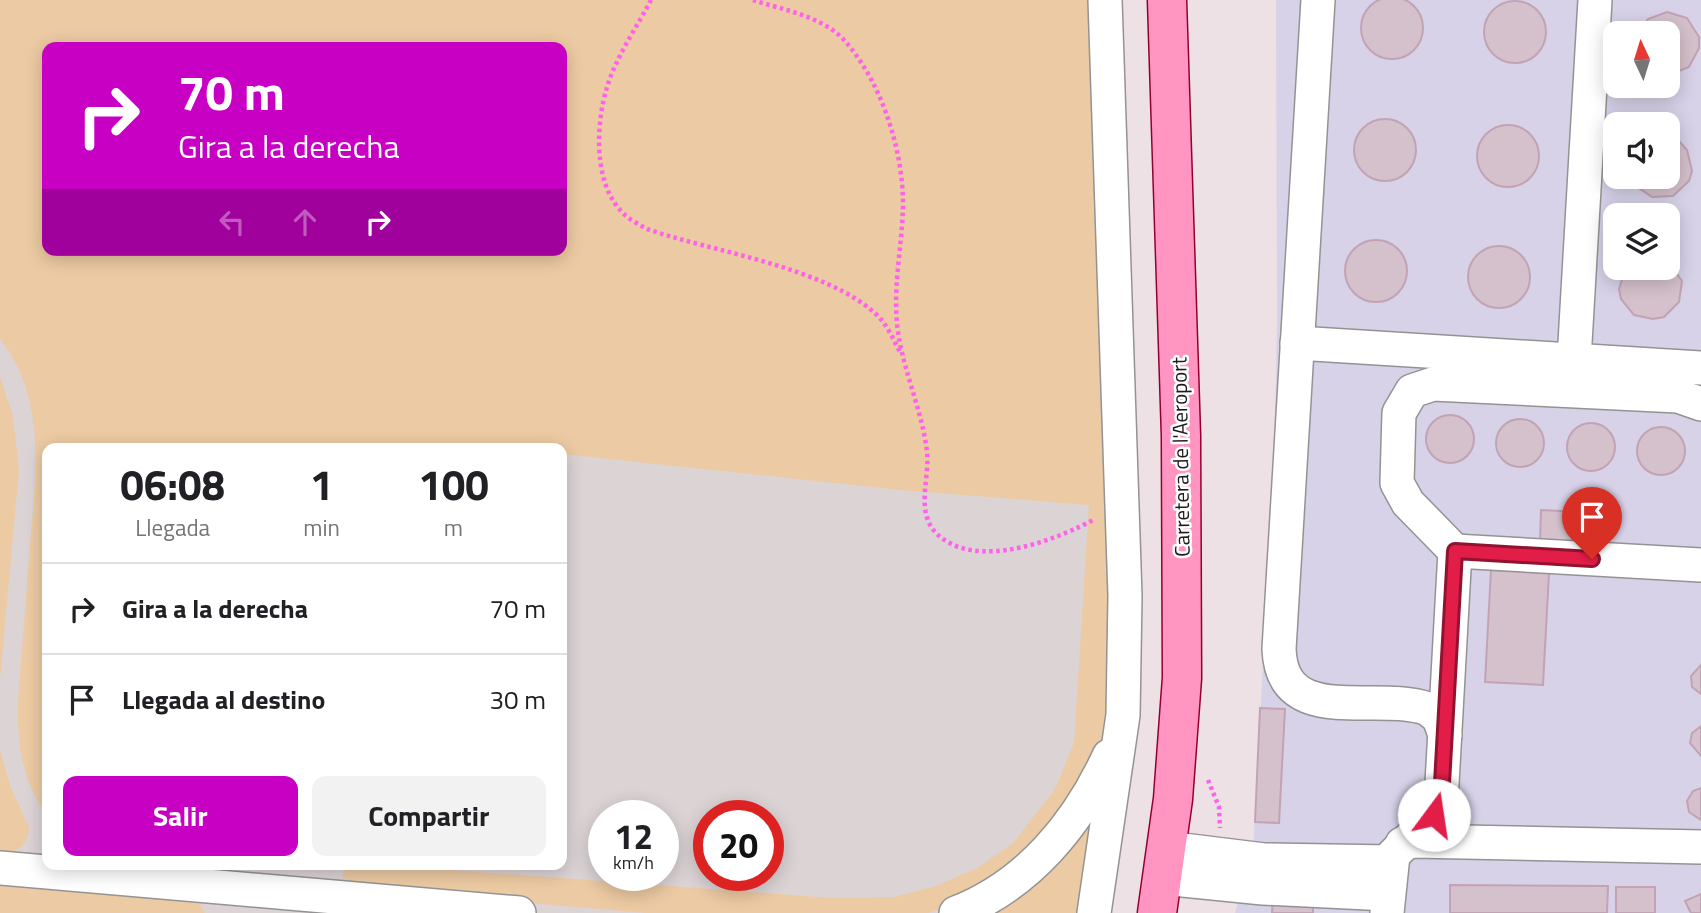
<!DOCTYPE html>
<html lang="es">
<style>
body{margin:0;font-family:"Titillium Web",sans-serif;background:#f2f2f2;color:#202124;height:100vh;display:flex;flex-direction:column;font-size:26px;white-space:nowrap}
*{box-sizing:border-box;margin:0}
p{font-size:23px;color:#757577}
.icon{flex:none;width:38px;height:38px;fill:none;stroke:currentColor;stroke-width:2;stroke-linecap:round;stroke-linejoin:round}
.map{position:relative;flex:1;overflow:hidden}
.side{position:absolute;left:42px;top:443px;width:525px;height:427px;display:flex;flex-direction:column;background:#fff;border-radius:14px;box-shadow:0 4px 18px #0003}
.side>*{flex:none}
.banner{position:absolute;left:42px;top:42px;width:525px;height:214px;border-radius:14px;box-shadow:0 4px 18px #0003;background:#c800c4;color:#fff;overflow:hidden}
.needle{width:46px;rotate:356deg}
.fabs{position:absolute;left:1603px;top:21px;display:grid;gap:14px}
.fabs a{display:grid;place-items:center;width:77px;height:77px;border-radius:14px;background:#fff;box-shadow:0 4px 18px #0003;font-size:35px}
.speed{position:absolute;left:588px;top:800px;display:flex;gap:14px;font-size:35px;font-weight:700;text-align:center}
.speed>*{display:grid;place-content:center;width:91px;height:91px;border-radius:50%;background:#fff;box-shadow:0 4px 18px #0003;line-height:1}
.speed small{font-size:18px;font-weight:400}
.speed .limit{border:10px solid #d22;background:#fff;color:#111}
.pin{position:absolute;display:grid;place-items:center;width:60px;height:60px;color:#fff;margin:-72px -30px;border-radius:50% 50% 50% 0;rotate:-45deg;box-shadow:0 0 7px #0007}
.pin .icon{rotate:45deg}
.me{position:absolute;width:77px;margin:-38px;rotate:14deg;stroke-linejoin:round;filter:drop-shadow(0 0 5px #0008)}
.turn{display:flex;align-items:center;gap:24px;height:147px;padding:0 21px;font-size:32px}
.turn .icon{width:91px;height:91px;stroke-width:2.5}
.turn b{display:block;font-size:49px;line-height:60px}
.lanes{display:flex;align-items:center;height:66px;padding:0 21px;background:#0003;justify-content:center;gap:35px;direction:ltr}
.lanes .off{opacity:.35}
.eta{display:flex;justify-content:space-evenly;align-items:center;height:119px;text-align:center}
.eta b{font-size:42px;font-weight:700;line-height:49px}
.button{display:flex;gap:14px;margin-top:auto;padding:14px 21px}
.button a{flex:1;height:80px;border-radius:14px;background:#c800c4;color:#fff;font-size:28px;font-weight:700;line-height:80px;text-align:center}
.button a+a{background:#f2f2f2;color:#202124}
ul{padding:0;list-style:none}
li{display:flex;align-items:center;gap:21px;height:91px;padding:0 21px;border-top:2px solid #e0e0e0}
li div{flex:1}
li b{display:block;font-size:26px}
li em{font-style:normal}
.map>svg:first-child{display:block}
</style>
<div class="map">
<svg width="1701" height="913" viewBox="0 0 1701 913">
<rect width="100%" height="100%" fill="#eee1e5"/>
<path fill="#d7d2e8" fill-rule="evenodd" d="M1276,0H1701V913H1235L1253,850L1274,457L1277,326ZM1615,33H1668V86H1615ZM1615,124H1668V177H1615ZM1615,215H1668V268H1615Z"/>
<path fill="#dcd3d5" fill-rule="evenodd" d="M0,0H1115L1126,278L1103,913H0ZM47,47H562V250H47ZM47,448H562V864H47ZM604,816H663V875H604ZM709,816H768V875H709Z"/>
<g fill="#eccaa3" fill-rule="evenodd">
<path d="M0,0H1096L1102,174L1093,202L1096,247L1105,255L1117,620L1108,631L1105,681L1114,691L1104,745L1039,845L946,907L928,913H646L354,888L342,883L344,865L371,864L833,898L895,897L936,886L979,867L1013,843L1055,789L1074,743L1089,505L900,490L562,454V448L465,444L439,448H47V815C13,769 16,716 21,662C24,623 27,584 30,545C36,475 47,398 0,339ZM47,47H562V250H47Z"/>
<path d="M0,377L13,416L19,470L0,679Z"/>
<path d="M0,749L10,786L29,827C28,845 17,853 0,855Z"/>
<path d="M1088,810L1099,817L1085,913H988Z"/>
<path d="M0,876L194,897L205,913H0Z"/>
</g>
<g fill="#d5c1cc" stroke="#c1a3b3" stroke-width="2">
<circle cx="1392" cy="28" r="31"/>
<circle cx="1515" cy="32" r="31"/>
<path d="M1667,12L1687,18L1699,37V48L1689,67L1669,75L1668,33H1638L1648,19Z"/>
<circle cx="1385" cy="150" r="31"/>
<circle cx="1508" cy="156" r="31"/>
<path d="M1668,136L1680,142L1687,150L1692,171L1689,181L1673,196L1652,197L1636,186L1630,177H1668Z"/>
<circle cx="1376" cy="271" r="31"/>
<circle cx="1499" cy="277" r="31"/>
<path d="M1668,261L1682,281L1679,302L1664,317L1653,319L1634,315L1621,299L1619,289L1625,270L1627,268H1668Z"/>
<circle cx="1450" cy="439" r="24"/>
<circle cx="1520" cy="443" r="24"/>
<circle cx="1591" cy="447" r="24"/>
<circle cx="1661" cy="451" r="24"/>
<path d="M1541,510L1601,513L1599,545L1540,542Z"/>
<path d="M1491,570L1549,573L1543,685L1485,682Z"/>
<path d="M1701,665V694L1692,687L1691,676Z"/>
<path d="M1260,708L1285,709L1279,823L1255,822Z"/>
<path d="M1700,727L1701,726V756L1690,743L1692,733Z"/>
<path d="M1701,788V820L1689,812L1687,801L1693,791Z"/>
<path d="M1450,885L1608,886L1607,913H1450Z"/>
<rect x="1616" y="887" width="39" height="26"/>
<path d="M1701,894V913H1691L1685,901Z"/>
<path d="M1273,898L1313,901V913H1272Z"/>
</g>
<g fill="none" stroke-linecap="round" stroke-linejoin="round">
<defs>
<g id="minor">
<path d="M1318,0L1279,649C1282,730 1377,690 1428,709L1439,718L1445,735"/>
<path d="M1297,343L1701,368"/>
<path d="M1574,360L1595,0"/>
<path d="M1455,551L1408,503L1397,483L1399,413L1412,391L1433,384L1678,396L1701,404"/>
<path d="M1402,844L1414,841L1701,847"/>
<path d="M1167,848L1264,860L1391,862"/>
<path d="M0,868L519,913"/>
<path d="M1163,878L1263,888L1388,894"/>
<path d="M956,913C1028,885 1078,824 1109,756"/>
<path d="M1094,913L1123,715L1125,596L1105,0"/>
<path d="M1387,913L1393,855L1434,815L1441,801L1455,551L1701,565"/>
</g>
<path id="major" d="M1157,913L1173,799L1182,678L1181,436L1167,0"/>
</defs>
<use href="#minor" stroke="#939393" stroke-width="36"/>
<use href="#major" stroke="#94002e" stroke-width="41"/>
<g stroke="#ff61eb" stroke-width="4.5" stroke-dasharray="3.5 3.5" stroke-linecap="butt">
<path d="M651,0C637,27 616,57 607,87C596,123 593,181 621,211C628,219 638,224 647,229C713,252 826,267 877,315C888,326 893,339 900,352"/>
<path d="M753,0C783,10 822,16 844,40C881,81 902,147 903,201C903,242 893,283 897,323C901,367 922,408 927,452C930,478 915,511 936,533C975,572 1056,540 1095,519"/>
<path d="M1208,780L1219,807L1220,828"/>
</g>
<use href="#minor" stroke="#fff" stroke-width="33"/>
<use href="#major" stroke="#ff95c0" stroke-width="38"/>
</g>
<g fill="none" stroke-linecap="round" stroke-linejoin="round">
<defs>
<path id="route" d="M1434,815L1441,801L1455,551L1592,559"/>
</defs>
<use href="#route" stroke="#92132f" stroke-width="18"/>
<use href="#route" stroke="#e11d48" stroke-width="12"/>
</g>
<g text-anchor="middle" dominant-baseline="central" stroke-width="5" stroke-linejoin="round" paint-order="stroke">
<g font-size="21" fill="#1c1c1c" stroke="#fff">
<text transform="translate(1180 457) rotate(-91)">Carretera de l'Aeroport</text>
</g>
</g>
</svg>
<div class="fabs">
<a><svg class="needle" viewBox="-14 -14 28 28"><path d="M0-13l5 13h-10z" fill="#e53935"/><path d="M0 13l5-13h-10z" fill="#757577"/></svg></a>
<a><svg class="icon" aria-label="sound" viewBox="0 0 24 24"><path d="M4 9h4l5-4v14l-5-4H4zM17 9q2 3 0 6"/></svg></a>
<a><svg class="icon" aria-label="layers" viewBox="0 0 24 24"><path d="M12 4l9 5-9 5-9-5zM3 14l9 5 9-5"/></svg></a>
</div>
<div class="speed"><div>12<small>km/h</small></div><div class="limit">20</div></div>
<div class="pin" style="left:1592px;top:559px;background:#d93025"><svg class="icon" aria-label="arrive" viewBox="0 0 24 24"><path d="M6 21V4h12l-3 4 3 4H6"/></svg></div>
<svg class="me" style="left:1434px;top:815px" viewBox="-20 -20 40 40"><circle r="19" fill="#fff"/><path d="M0-13L10 11 0 6-10 11z" fill="#e11d48"/></svg>
<div class="banner">
<div class="turn"><svg class="icon" aria-label="right" viewBox="0 0 24 24"><path d="M7 20v-9h11M14 6l5 5-5 5"/></svg><div><b>70 m</b>Gira a la derecha</div></div>
<div class="lanes"><svg class="icon off" aria-label="left" viewBox="0 0 24 24"><path d="M17 20v-9H6M10 6l-5 5 5 5"/></svg><svg class="icon off" aria-label="ahead" viewBox="0 0 24 24"><path d="M12 20V5M6 11l6-6 6 6"/></svg><svg class="icon" aria-label="right" viewBox="0 0 24 24"><path d="M7 20v-9h11M14 6l5 5-5 5"/></svg></div>
</div>
<section class="side">
<div class="eta">
<div><b>06:08</b><p>Llegada</p></div>
<div><b>1</b><p>min</p></div>
<div><b>100</b><p>m</p></div>
</div>
<ul>
<li><svg class="icon" aria-label="right" viewBox="0 0 24 24"><path d="M7 20v-9h11M14 6l5 5-5 5"/></svg><div><b>Gira a la derecha</b></div><em>70 m</em></li>
<li><svg class="icon" aria-label="arrive" viewBox="0 0 24 24"><path d="M6 21V4h12l-3 4 3 4H6"/></svg><div><b>Llegada al destino</b></div><em>30 m</em></li>
</ul>
<div class="button"><a>Salir</a><a>Compartir</a></div>
</section>
</div>
